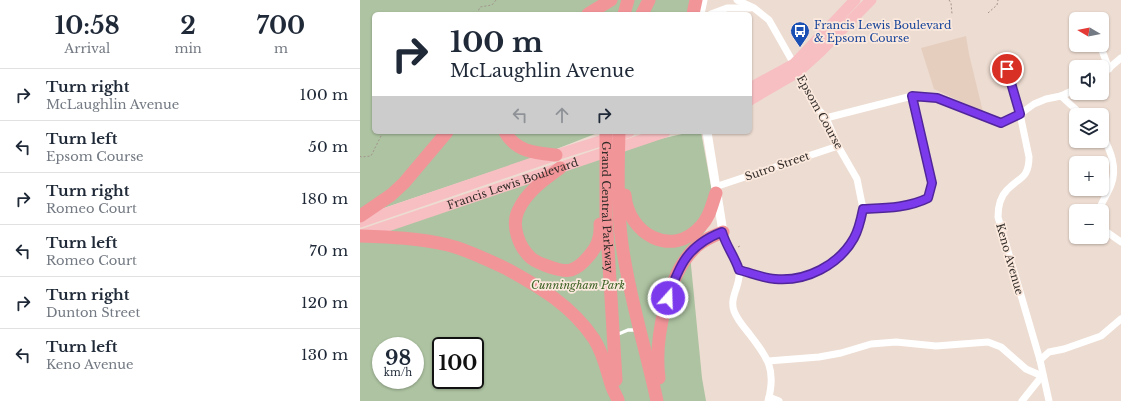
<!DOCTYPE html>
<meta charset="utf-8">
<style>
body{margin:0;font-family:"Libre Baskerville",serif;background:#f2f2f3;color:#1f2937;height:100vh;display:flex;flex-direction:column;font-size:15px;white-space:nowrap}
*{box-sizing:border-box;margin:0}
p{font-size:13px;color:#747a83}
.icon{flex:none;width:22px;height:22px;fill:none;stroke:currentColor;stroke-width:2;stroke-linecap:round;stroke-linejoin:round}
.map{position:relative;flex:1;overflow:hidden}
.drawer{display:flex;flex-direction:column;background:#fff;width:360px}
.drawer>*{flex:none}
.banner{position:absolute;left:12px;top:12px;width:380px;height:122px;border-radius:6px;box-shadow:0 1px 3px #0004;background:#fff;color:#1f2937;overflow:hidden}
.needle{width:26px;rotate:280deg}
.fabs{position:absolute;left:709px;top:12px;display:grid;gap:8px}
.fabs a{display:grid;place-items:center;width:40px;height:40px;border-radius:6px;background:#fff;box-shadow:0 1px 3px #0004;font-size:20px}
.speed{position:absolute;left:12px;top:337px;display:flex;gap:8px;font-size:20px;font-weight:700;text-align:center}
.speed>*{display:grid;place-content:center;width:52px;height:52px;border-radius:50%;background:#fff;box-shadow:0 1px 3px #0004;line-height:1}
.speed small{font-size:10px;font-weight:400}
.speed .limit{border:2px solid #111;border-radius:6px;background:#fff;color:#111}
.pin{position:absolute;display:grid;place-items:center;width:34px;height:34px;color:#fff;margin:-17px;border:2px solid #fff;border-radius:50%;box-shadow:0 1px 4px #0007}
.me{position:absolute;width:44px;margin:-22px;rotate:20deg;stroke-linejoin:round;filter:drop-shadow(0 0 3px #0008)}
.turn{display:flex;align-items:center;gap:14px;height:84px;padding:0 12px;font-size:18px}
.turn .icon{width:52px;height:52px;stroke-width:2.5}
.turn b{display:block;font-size:28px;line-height:34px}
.lanes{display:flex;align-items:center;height:38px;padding:0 12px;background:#0003;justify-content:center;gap:20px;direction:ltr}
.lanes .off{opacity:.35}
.eta{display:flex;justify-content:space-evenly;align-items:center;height:68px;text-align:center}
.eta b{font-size:24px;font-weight:700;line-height:28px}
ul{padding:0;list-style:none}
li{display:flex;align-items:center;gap:12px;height:52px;padding:0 12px;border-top:1px solid #e0e1e3}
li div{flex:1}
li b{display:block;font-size:15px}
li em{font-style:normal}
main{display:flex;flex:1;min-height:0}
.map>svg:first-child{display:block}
</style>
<main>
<section class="drawer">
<div class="eta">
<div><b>10:58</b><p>Arrival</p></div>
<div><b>2</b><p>min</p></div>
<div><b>700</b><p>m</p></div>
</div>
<ul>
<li><svg class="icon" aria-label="right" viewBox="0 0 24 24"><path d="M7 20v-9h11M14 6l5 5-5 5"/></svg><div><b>Turn right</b><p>McLaughlin Avenue</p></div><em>100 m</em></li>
<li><svg class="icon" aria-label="left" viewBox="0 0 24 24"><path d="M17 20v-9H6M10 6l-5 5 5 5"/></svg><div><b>Turn left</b><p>Epsom Course</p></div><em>50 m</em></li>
<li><svg class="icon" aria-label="right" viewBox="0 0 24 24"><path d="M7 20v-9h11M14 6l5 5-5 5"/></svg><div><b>Turn right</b><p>Romeo Court</p></div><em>180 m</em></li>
<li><svg class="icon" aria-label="left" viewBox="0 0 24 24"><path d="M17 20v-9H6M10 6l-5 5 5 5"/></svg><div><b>Turn left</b><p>Romeo Court</p></div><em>70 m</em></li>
<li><svg class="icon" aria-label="right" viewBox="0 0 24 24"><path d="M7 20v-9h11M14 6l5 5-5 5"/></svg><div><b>Turn right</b><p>Dunton Street</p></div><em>120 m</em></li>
<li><svg class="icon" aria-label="left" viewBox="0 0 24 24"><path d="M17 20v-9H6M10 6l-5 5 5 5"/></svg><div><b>Turn left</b><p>Keno Avenue</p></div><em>130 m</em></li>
</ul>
</section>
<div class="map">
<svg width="761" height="401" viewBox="0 0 761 401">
<rect width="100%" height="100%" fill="#eddcd1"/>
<path fill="#e6cebf" d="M606,36L609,54L623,112L574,89L561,48Z"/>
<g fill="#adc3a1" fill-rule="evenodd">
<path d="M0,0H333L330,14H14V132H240L181,155L0,216Z"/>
<path d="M331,132H341L356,214L330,255L342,378L346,401H0V240L269,146ZM21,346H55V380H21ZM81,346H115V380H81Z"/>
</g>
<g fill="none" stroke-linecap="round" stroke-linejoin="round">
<g stroke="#a2958d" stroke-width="1" stroke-dasharray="2 2" stroke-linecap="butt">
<path d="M589,0L591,3L592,14"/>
<path d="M628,13L637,5L638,0"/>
<path d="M117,14L120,7L132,5L136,0"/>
<path d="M0,156L1,157L11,156L23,132"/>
<path d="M378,247L380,246"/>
</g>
<path stroke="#fff" stroke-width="3.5" d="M256,335L268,330H277"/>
<g stroke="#fff" stroke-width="7">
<path d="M377,0L394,8L409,20L434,64L453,103L466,118L478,146L497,179L503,209L498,230L489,245L472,263L459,270L438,277L420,279L405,277L379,270"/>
<path d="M351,14L367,8H390"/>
<path d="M740,45L749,69"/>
<path d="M644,56L660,114L669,157C669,179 659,177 647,190C640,197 638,207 638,217L680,360L689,401"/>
<path d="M742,74L761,58"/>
<path d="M701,96L722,115"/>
<path d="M466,118L552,96L577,98L641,123L660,114L674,104L686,99L701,96L716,89"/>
<path d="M355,187L478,146"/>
<path d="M503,209C525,208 548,208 568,198L572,183L552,96"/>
<path d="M739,211C741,202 748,194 751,185C758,167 750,150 742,134"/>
<path d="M742,226L744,230L761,242"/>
<path d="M363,232C364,237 365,242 368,247C372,255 378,262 379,272C381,285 369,297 374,311C377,319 382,325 387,331C407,357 417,368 408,401"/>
<path d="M680,360L689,352L704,349L741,336L761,319"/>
<path d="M408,361L459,357L481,353L511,344L536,342L576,346L628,342L641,347L666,369L682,376L662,401"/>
<path d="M409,397L419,401"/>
</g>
<g stroke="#fff" stroke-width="9">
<path d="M340,14L343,0"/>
<path d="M347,132L363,232"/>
</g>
<g stroke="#f7bfc2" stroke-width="11">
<path d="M390,88L434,64L495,0"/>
<path d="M390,100L438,72L460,52L511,0"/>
<path d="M0,222L196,155L269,132"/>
<path id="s1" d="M1,235L305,132"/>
</g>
<g stroke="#f29599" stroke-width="13">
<path d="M228,14L251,0"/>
<path d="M264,14L268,0"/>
<path d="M282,14L289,0"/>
<path d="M333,14L336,0"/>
<path d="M145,132C156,152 176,153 196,155"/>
<path id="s2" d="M246,132V215L256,380"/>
<path d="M259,132C258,169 257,207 262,244C269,297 286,349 297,401"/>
<path d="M200,168C184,180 166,192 158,211C151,226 159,247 171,258C176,262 184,265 190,267C196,269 204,272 211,270C217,268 224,262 228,257C237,247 241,238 240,224"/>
<path d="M265,195C268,234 312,259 341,226C350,217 352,204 356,193"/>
<path d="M0,216L31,195L44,183L87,132"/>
<path d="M0,236C29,237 59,238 88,245C108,250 128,260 147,269C180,287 212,306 234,339C243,353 246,368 251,384C252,389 256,395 258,400"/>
<path d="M299,378C294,340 307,274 336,247C343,240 353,236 363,232"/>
</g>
</g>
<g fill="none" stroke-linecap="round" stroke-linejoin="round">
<defs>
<path id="route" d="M308,298C319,265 328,245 362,232C366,246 375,257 379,270C391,273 403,278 415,279C446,282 479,265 494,238C499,229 501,219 503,209C525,208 548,208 568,198L572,183L552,96L577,98L641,123L660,114L647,69"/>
</defs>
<use href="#route" stroke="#51269a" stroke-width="10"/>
<use href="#route" stroke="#7c3aed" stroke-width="7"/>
</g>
<defs>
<symbol id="bus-pin" viewBox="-11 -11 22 30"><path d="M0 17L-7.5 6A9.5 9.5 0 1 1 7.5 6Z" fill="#1a4fb4" stroke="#fbe9de"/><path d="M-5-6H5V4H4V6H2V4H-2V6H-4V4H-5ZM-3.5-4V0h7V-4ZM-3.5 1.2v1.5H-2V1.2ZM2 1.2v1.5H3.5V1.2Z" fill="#fff"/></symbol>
</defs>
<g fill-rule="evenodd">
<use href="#bus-pin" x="429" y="20" width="22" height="30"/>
</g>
<g text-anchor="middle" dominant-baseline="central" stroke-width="3.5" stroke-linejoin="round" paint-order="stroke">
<g font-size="11" fill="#164399" stroke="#fbe9de" text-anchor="start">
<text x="454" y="25">Francis Lewis Boulevard<tspan x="454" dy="13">&amp; Epsom Course</tspan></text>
</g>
<g font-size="11" fill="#322c28" stroke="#fbe9de">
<text transform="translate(460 112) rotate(61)">Epsom Course</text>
<text transform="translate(417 166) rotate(-19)">Sutro Street</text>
<text stroke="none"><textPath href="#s1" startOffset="160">Francis Lewis Boulevard</textPath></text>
<text stroke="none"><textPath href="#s2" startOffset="75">Grand Central Parkway</textPath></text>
<text transform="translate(650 259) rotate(74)">Keno Avenue</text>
</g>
<g font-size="11" font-style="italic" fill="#3b6123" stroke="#fbe9de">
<text x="218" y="285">Cunningham Park</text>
</g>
</g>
</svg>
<div class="fabs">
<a><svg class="needle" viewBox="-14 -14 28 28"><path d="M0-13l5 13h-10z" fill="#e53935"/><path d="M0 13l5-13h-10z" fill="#747a83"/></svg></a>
<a><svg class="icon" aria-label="sound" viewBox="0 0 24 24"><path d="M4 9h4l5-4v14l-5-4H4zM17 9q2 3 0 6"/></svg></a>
<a><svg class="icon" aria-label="layers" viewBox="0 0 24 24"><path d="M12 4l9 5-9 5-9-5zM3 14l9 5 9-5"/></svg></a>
<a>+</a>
<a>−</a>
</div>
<div class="speed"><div>98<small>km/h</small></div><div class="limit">100</div></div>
<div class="pin" style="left:647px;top:69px;background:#d93025"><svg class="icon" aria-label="arrive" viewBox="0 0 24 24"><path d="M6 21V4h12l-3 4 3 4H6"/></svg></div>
<svg class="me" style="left:308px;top:298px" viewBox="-20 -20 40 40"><circle r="17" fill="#7c3aed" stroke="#fff" stroke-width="3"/><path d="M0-11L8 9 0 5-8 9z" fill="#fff"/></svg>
<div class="banner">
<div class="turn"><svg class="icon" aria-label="right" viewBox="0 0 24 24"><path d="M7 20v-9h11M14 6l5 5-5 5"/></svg><div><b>100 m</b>McLaughlin Avenue</div></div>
<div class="lanes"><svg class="icon off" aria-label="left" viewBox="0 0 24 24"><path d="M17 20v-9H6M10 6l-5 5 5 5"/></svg><svg class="icon off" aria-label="ahead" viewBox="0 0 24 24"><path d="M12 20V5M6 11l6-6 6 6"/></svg><svg class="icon" aria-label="right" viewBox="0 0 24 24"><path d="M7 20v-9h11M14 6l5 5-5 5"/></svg></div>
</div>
</div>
</main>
